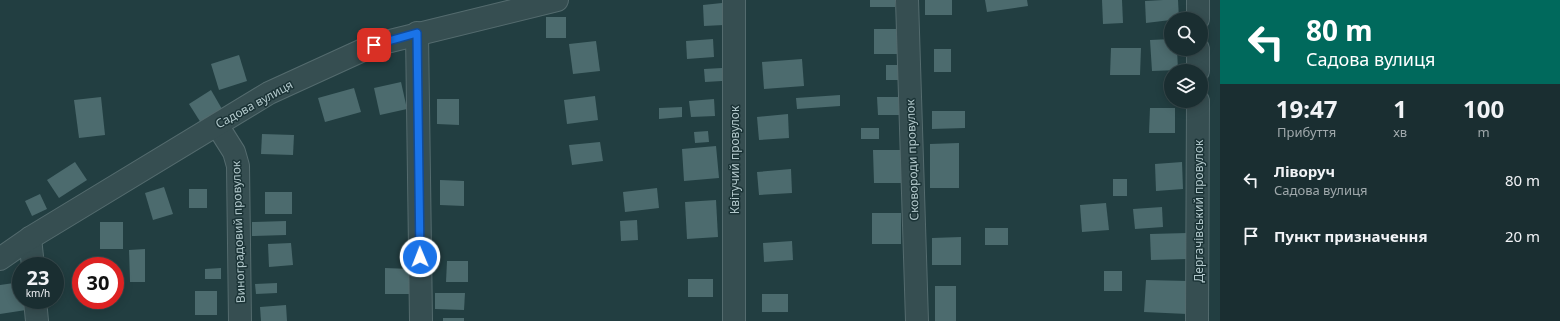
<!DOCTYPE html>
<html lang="uk">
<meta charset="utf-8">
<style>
body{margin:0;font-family:"Noto Sans",sans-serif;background:#273a3d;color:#f1f3f6;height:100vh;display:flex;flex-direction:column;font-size:15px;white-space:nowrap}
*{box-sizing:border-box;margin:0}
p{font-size:13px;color:#9fa8ab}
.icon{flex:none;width:22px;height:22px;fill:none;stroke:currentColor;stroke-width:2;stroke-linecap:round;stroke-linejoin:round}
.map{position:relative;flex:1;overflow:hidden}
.sheet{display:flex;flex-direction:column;background:#1a2e31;width:340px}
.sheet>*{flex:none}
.top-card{background:#00695c;color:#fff;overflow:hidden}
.tools{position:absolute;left:1164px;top:12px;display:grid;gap:8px}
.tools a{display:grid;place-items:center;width:44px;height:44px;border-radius:50%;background:#1a2e31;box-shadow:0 2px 10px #0003,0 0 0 1px #384a4d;font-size:20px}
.speed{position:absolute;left:12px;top:257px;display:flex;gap:8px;font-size:20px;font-weight:700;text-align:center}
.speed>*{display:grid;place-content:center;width:52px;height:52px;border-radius:50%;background:#1a2e31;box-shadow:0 2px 10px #0003,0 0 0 1px #384a4d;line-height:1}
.speed small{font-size:10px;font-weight:400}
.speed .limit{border:6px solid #d22;background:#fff;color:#111}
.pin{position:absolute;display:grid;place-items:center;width:34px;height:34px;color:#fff;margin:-17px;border-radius:8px;box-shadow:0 2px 6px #0006}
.me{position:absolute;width:44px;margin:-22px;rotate:359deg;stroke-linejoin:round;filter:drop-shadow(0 0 3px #0008)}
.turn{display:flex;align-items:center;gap:14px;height:84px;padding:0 20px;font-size:18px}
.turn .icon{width:52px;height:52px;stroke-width:2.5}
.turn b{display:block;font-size:28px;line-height:34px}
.eta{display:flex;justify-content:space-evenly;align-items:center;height:68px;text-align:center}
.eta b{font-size:24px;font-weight:700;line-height:28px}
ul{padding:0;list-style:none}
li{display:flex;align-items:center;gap:12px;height:56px;padding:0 20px}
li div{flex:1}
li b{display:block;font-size:15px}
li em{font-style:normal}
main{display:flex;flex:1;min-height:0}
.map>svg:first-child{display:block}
</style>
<main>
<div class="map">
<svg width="1220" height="321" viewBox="0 0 1220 321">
<rect width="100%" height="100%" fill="#223e41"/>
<g fill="#4c6b6e">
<rect x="870" y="0" width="25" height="7"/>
<rect x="925" y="0" width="27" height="15"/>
<path d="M985,0H1027L1028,6L987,12Z"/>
<path d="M1102,0H1122L1123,23L1103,24Z"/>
<path d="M1163,0H1178L1179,19L1146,23L1145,1Z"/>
<path d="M722,3L724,25L704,26L703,5Z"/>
<rect x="546" y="17" width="20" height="21"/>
<rect x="874" y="29" width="23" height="25"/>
<path d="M713,39L714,57L687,59L686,41Z"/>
<path d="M1171,39V49H1177L1178,70L1152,71L1150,40Z"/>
<path d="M596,41L600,71L573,74L569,44Z"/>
<path d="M1111,48H1141L1140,75H1110Z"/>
<rect x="934" y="49" width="17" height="23"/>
<path d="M239,55L247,81L219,90L211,64Z"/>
<path d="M802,59L804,86L764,89L762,62Z"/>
<path d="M886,65H898L899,80H886Z"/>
<path d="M722,68V81L705,82L704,69Z"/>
<path d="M401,82L407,109L380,115L374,88Z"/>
<path d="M354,88L361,112L325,122L318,98Z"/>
<path d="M211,90L222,109L201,123L189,104Z"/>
<path d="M840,95V106L797,109L796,98Z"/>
<path d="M595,96L598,120L567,124L564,100Z"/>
<path d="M101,97L105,135L79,138L74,100Z"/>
<path d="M877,97H899V115H878Z"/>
<path d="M437,99H459V125L437,124Z"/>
<path d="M714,99L715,116L691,117L689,101Z"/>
<path d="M682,107V117L659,119V108Z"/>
<path d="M1150,108H1175V133H1149Z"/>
<path d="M932,111H965V128L932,129Z"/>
<path d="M788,114L789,138L759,140L757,117Z"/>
<rect x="861" y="128" width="18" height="11"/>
<path d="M708,131L709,142L695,143L694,132Z"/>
<path d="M262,134L294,135L293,155L261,154Z"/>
<path d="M600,142L603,161L572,165L569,145Z"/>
<path d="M959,143V188H930V144Z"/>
<path d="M716,146L719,178L684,181L682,149Z"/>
<path d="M873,150H901V183H874Z"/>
<path d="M75,162L87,180L59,198L47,180Z"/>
<path d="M1182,162L1183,189L1156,191L1155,164Z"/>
<path d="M791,169L792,193L759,195L757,172Z"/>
<rect x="1113" y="179" width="14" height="17"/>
<path d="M440,180L464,181V206L440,205Z"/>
<path d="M164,187L173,214L153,220L145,193Z"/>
<path d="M657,188L659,208L625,212L623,192Z"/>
<rect x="189" y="189" width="18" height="19"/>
<rect x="265" y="192" width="27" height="22"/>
<path d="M40,194L47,209L32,216L25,201Z"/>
<path d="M716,200L718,237L687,239L685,202Z"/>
<path d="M1106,203L1109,230L1082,232L1080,205Z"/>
<path d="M1162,207L1163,227L1135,229L1133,209Z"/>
<rect x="872" y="213" width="29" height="31"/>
<path d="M637,220L638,240L621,241L620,221Z"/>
<path d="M286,221V235L252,236V222Z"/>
<rect x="100" y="222" width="23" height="27"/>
<rect x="985" y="228" width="23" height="17"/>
<path d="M1187,233L1188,259L1151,260L1150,234Z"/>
<path d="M961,237V265H932V238Z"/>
<path d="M792,241L793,260L764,262L763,243Z"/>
<path d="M291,243L293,265L269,267L268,244Z"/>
<path d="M145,249V282H130L129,250Z"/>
<path d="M447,261H468V282H446Z"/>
<path d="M221,268V279H205V269Z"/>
<path d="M385,268L410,269V294H385Z"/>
<rect x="1104" y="271" width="18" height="20"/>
<rect x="688" y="279" width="25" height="18"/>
<path d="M1146,280L1188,281L1187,314L1144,312Z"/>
<path d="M21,282V300H25L26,310L0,314V285Z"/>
<path d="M277,283V293L256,294L255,284Z"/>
<rect x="935" y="286" width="21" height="35"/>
<rect x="195" y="291" width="22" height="24"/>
<path d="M435,293H465L464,310L435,309Z"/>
<rect x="762" y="294" width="26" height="18"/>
<path d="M286,305L287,321H261L260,307Z"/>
<rect x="443" y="318" width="21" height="3"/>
</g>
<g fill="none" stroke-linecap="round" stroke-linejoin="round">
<defs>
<g id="minor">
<path d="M907,0L917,321"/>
<path d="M1198,19V0"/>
<path d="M417,33L421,321"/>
<path d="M1198,71V49"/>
<path d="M217,125L234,152L238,166L240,321"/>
<path d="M30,238L33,266"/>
<path d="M0,259L30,238L269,93L374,45L557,0"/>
<path d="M35,300L37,321"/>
<path d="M734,321V0"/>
<path d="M1197,321L1198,101"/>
</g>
</defs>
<use href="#minor" stroke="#546b6e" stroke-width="24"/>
<use href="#minor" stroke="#364e51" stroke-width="22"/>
</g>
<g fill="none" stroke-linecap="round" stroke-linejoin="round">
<defs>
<path id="route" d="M374,45L417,33L420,257"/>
</defs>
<use href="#route" stroke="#114b97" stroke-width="10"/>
<use href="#route" stroke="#1a73e8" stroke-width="7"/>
</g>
<g text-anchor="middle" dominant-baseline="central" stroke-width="3" stroke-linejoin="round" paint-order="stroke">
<g font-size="12" fill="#b2c8cb" stroke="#1b3336">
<text transform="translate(254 104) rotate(-29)">Садова вулиця</text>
<text transform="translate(734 160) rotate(-90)">Квітучий провулок</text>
<text transform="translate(912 160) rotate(-92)">Сковороди провулок</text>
<text transform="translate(1198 211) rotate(-90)">Дергачівський провулок</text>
<text transform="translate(238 232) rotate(-92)">Виноградовий провулок</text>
</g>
</g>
</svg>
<div class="tools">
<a><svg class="icon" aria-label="search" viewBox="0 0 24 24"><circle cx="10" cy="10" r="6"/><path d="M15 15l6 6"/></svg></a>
<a><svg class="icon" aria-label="layers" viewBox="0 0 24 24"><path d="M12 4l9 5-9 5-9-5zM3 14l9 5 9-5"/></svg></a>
</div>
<div class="speed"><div>23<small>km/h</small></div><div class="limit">30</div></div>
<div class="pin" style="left:374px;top:45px;background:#d93025"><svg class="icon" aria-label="arrive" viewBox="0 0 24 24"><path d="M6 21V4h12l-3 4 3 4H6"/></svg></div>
<svg class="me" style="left:420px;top:257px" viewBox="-20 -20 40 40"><circle r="17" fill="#1a73e8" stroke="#fff" stroke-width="3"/><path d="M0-11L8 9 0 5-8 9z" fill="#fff"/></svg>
</div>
<section class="sheet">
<div class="top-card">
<div class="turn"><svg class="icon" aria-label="left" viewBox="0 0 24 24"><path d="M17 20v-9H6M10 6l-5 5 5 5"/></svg><div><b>80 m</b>Садова вулиця</div></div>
</div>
<div class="eta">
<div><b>19:47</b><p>Прибуття</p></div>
<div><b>1</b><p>хв</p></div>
<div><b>100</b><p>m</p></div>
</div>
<ul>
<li><svg class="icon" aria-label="left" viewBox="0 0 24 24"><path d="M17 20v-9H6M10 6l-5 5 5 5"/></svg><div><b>Ліворуч</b><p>Садова вулиця</p></div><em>80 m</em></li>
<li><svg class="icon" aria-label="arrive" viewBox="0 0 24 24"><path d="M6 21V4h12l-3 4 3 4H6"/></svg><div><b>Пункт призначення</b></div><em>20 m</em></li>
</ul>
</section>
</main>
